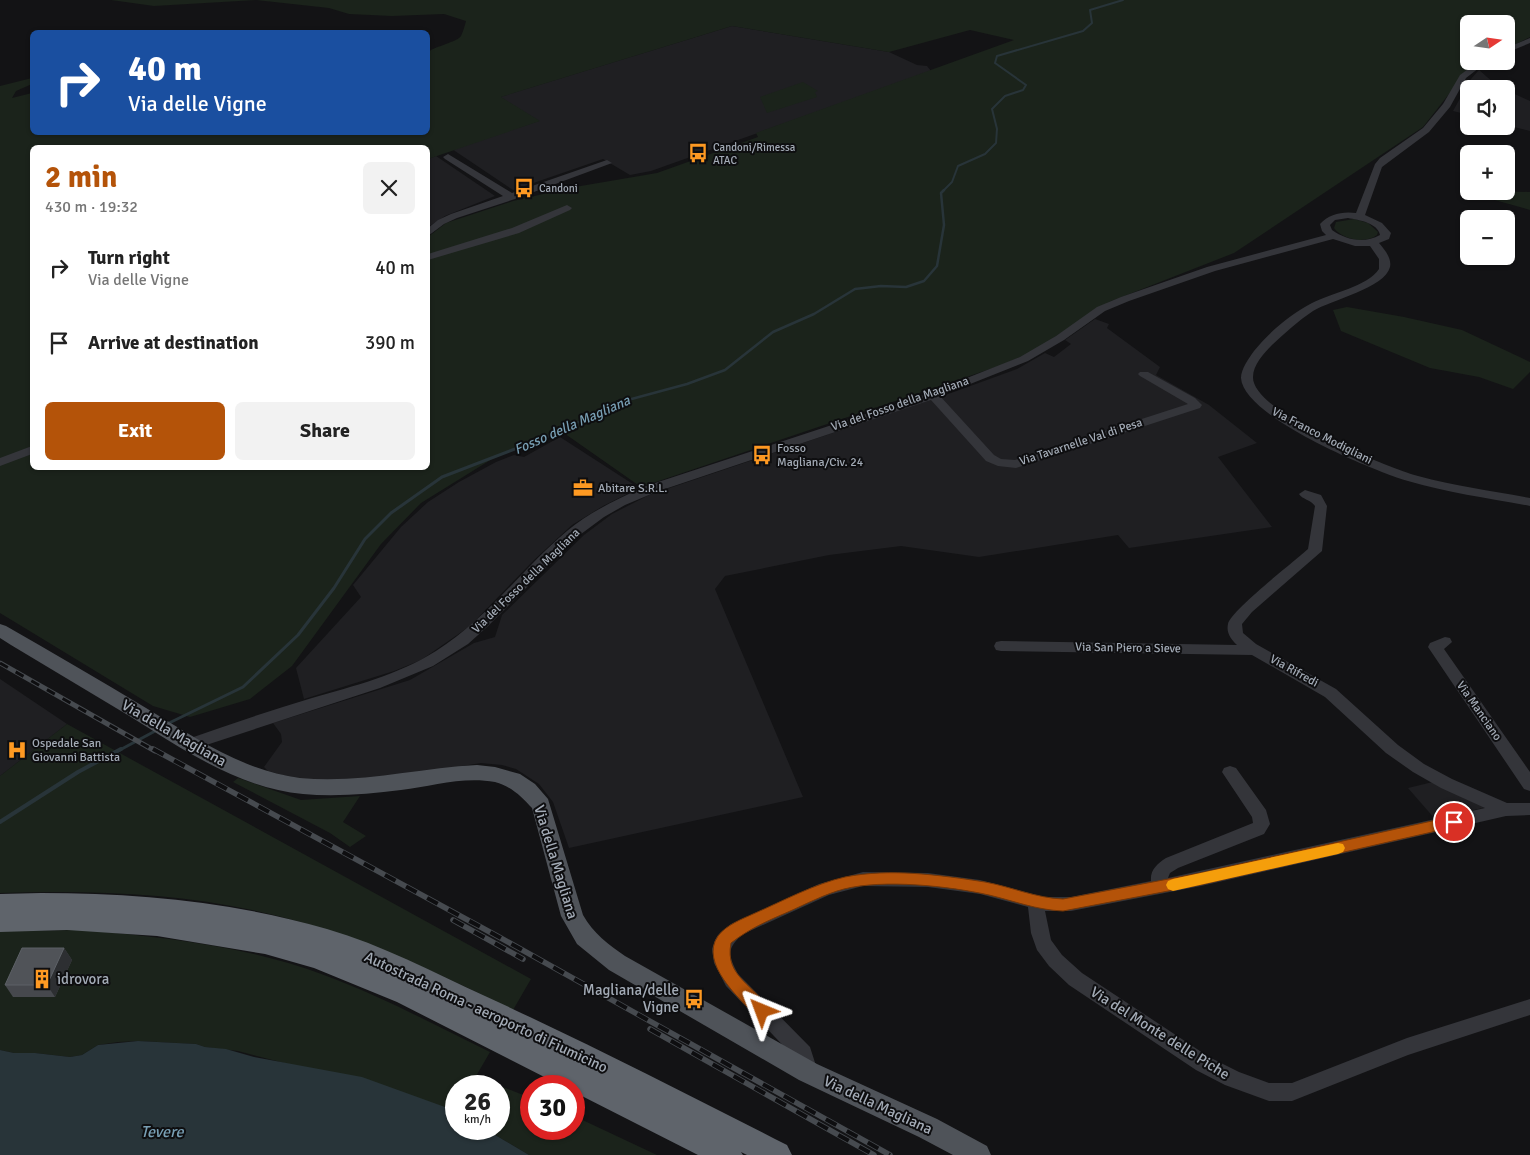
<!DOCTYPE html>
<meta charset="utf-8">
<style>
body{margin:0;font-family:Signika,sans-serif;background:#f2f2f2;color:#222;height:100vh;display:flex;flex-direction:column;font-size:19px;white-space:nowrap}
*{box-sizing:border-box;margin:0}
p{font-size:16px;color:#767676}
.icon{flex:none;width:28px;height:28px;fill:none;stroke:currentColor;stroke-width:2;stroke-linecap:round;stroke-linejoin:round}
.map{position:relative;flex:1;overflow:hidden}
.panel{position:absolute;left:30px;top:145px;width:400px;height:325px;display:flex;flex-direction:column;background:#fff;border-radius:8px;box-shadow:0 1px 4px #0004}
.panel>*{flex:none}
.guide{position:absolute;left:30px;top:30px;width:400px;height:105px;border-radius:8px;box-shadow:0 1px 4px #0004;background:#1a4fa0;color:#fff;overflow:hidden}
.needle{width:32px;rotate:77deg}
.fabs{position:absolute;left:1460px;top:15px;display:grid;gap:10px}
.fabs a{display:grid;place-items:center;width:55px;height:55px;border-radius:8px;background:#fff;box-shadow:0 1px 4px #0004;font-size:25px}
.speed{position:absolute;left:445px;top:1075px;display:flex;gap:10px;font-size:25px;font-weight:700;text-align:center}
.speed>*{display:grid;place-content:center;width:65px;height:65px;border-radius:50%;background:#fff;box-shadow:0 1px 4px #0004;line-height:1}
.speed small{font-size:12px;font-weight:400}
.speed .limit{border:8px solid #d22;background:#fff;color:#111}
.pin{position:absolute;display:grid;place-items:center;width:42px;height:42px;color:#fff;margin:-21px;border:2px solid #fff;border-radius:50%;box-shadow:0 1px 5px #0007}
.me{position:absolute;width:55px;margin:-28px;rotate:316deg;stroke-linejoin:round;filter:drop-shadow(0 0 4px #0008)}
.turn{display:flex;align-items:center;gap:18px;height:105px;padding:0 15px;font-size:22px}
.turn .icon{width:65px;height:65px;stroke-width:2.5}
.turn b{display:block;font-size:35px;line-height:42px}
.round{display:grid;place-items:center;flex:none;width:52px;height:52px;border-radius:8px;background:#f2f2f2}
.headline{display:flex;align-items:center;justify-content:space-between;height:85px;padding:0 15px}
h1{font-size:30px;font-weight:800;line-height:38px;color:#b45309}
.primary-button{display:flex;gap:10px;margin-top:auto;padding:10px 15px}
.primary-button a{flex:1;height:58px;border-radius:8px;background:#b45309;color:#fff;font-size:20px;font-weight:800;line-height:58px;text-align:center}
.primary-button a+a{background:#f2f2f2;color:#222}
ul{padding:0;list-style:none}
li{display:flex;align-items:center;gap:15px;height:75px;padding:0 15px}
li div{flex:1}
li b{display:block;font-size:19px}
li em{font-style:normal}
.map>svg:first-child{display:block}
</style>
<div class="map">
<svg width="1530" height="1155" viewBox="0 0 1530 1155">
<rect width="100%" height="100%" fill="#131315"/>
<g fill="#1f1f22">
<path d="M732,26L889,52L917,65L927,66L931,71L651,171L630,175L603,159L513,190L452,149L539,121L500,97Z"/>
<path d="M1479,70L1495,84L1505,89H1469V115L1453,111L1471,79Z"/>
<path d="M1506,90L1530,101V131L1506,125Z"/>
<path d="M436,156L495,196L445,216L428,227V159Z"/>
<path d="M1095,319L1109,324L1107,328L1160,367L1156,375L1209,405L1257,443L1218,457L1272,527L1129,548L1118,535L979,557L901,546L829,555L725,576L715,589L803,797L569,848L553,802L539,784L516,769L502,765L481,763L405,775L325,782L282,775L268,771L264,767L282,742L281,734L273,723L410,680L474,643L495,637L502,615L584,535L612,514L649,495L951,393L1017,369L1045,353L1054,357L1071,344L1065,340Z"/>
<path d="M560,437L639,488L603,506L572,525L534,560L470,626L421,660L394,671L304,699L296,668L361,597L353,585L401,527L428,502L459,482L496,462L514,455L524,457Z"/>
<path d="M0,679L67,724L0,776Z"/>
<path d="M1437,781L1491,806L1435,819L1408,788Z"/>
</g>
<g fill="#1b231b" fill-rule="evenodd">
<path d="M111,0H1530V37L1506,49V24H1469V61H1481L1471,66L1423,127L1234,253L1109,302L1030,353L999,366L641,487L561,431L492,459L421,503L381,544L292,666L250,699L190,717L153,706L0,613V86L32,78V84L16,91L12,98L32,93V132H428V52C436,46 457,42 461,36C463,32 465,25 466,21L444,14L392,16L349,14L329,8L256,0L154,6ZM732,26L889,52L970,30L1014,40L756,133L758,137L657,173L569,188L513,201L446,223L428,237V468H32V148H428V159L540,121L501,97Z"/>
<path d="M803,82L818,91L815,92L817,97L767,113L760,97Z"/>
<path d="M1459,190L1530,192V210Z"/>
<path d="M1354,219L1368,223L1378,232L1377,235C1365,244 1343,240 1334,228L1336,222Z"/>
<path d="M1347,307L1404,317L1462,330L1530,362V372L1513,389L1479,377L1430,368L1341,331L1333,310Z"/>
<path d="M67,724L531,979L513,1010C438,973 360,936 278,916C187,893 94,890 0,893V776Z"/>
<path d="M238,778L301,800L360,796L343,822L366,836L350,847L330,833L233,782Z"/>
<path d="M82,930C164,937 246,946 324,975C381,996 435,1025 490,1052L475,1078L490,1082L531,1098V1129H574V1116L657,1155H529L485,1129H499V1086H456V1112L412,1096L238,1051L205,1047L196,1044L138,1041L118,1042L98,1045L82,1055L70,1057L35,1053H14L0,1050V931Z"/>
</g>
<path fill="#283439" d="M138,1041L196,1044L205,1047L226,1049L254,1057L362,1077L456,1111V1129H485L529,1155H0V1050L14,1053H35L70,1057L82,1055L98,1045Z"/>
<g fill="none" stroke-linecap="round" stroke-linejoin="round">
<path stroke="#283439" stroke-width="2" d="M943,191L952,182L958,166L985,154L996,143L997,129L992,109L1005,96L1023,90L1026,85L995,63L997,56L1083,31L1092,23L1090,10L1123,0"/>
<path stroke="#283439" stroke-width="2.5" d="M552,436L613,404L687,384L725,370L773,332L814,314L855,289L881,286L906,287L924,281L937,266L944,225L941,193L944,190"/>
<g stroke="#283439" stroke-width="3">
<path d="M167,724L243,687L298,635L334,588L365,539L391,513L442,477L554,434"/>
<path d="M118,751L157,730"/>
</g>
<path stroke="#283439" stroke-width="4" d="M0,822L78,772L121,749"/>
<g fill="#34353a" fill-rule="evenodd">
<path d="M1530,38V43L1506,53V48Z"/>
<path d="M1479,61H1488L1466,78L1450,107L1429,132L1382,167L1365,215L1382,223L1391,233L1389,239L1379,243C1384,249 1392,258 1390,267C1385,288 1331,300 1313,311C1298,321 1285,333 1272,345C1264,353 1253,365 1253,377C1252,412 1387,468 1418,476C1455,486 1493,491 1530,498V506C1489,498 1448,493 1408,481C1374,471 1243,417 1241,378C1241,369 1249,358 1254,351C1269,332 1291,314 1312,303C1331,293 1367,287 1379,269V259L1370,246H1355L1333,239L1215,271L1129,301L1105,311L1064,340L1028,361L940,396L994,455L1001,459L1015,460L1188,404L1140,376L1138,374L1140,372H1148L1195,398L1202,405L1200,408L1016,468L998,466L986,461L931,400L656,492L625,505L604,517L577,537L487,627L468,644L433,666L380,688L191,750L185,748L183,744L185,740C227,725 269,711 312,698C354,686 398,675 436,651C487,619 522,569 567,531C591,511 618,499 646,486L929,393L1020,357L1056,336L1097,307L1121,297L1207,267L1326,235L1322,231L1320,224C1329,214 1343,211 1356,213L1375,164L1380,158L1423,128L1443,104L1460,75ZM1348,218C1359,220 1378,223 1380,235C1364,244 1346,240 1332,230L1330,225L1335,220Z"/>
<path d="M448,154L512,193L604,161L607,160L612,163L515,199L457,218L444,224L428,236V228L438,220L451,214L503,196L445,159L443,157Z"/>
<path d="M567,205L572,208L570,210L519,233L428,260V254L512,228Z"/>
<path d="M32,446V454L0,466V458Z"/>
<path d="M1305,490L1321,495L1327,506L1322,551L1252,612L1242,624L1243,633L1256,644L1336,689L1398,745L1424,764L1452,779L1507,803H1530V815L1506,816L1201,886L1071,911H1045L1051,940L1062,955L1082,973L1209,1057L1239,1072L1269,1083H1292L1407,1038L1530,999V1015L1408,1055L1292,1101H1269L1225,1085L1196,1070L1069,985L1049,966L1037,950L1031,933L1028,907L980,894L928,887L863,886L829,895L743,934C726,949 728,955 738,974L810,1047L818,1072L815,1078L808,1081L801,1078L795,1058L726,986L714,963L712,949L715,940L718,935L731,924L819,884L863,872L928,873L980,880L1044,897H1071L1151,881C1150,870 1157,864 1166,858L1253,823L1252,817L1222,772L1224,768L1230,766L1236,768L1266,810L1270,824L1264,834L1178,868L1170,873L1168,878L1485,808L1441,788L1413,772L1386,753L1325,697L1252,655L1001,651L996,650L994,646L996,642L1001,641L1237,645C1231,639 1226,633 1228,624C1230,611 1295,561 1308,549L1315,506C1310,499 1303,500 1299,494Z"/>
<path d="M1445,637L1450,638L1452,642L1444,649L1530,772V791L1524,789L1428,647L1430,643Z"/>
</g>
<path fill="#4f5359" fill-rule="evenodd" d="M0,624L6,626C53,653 100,680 146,708C194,737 243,771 300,778C360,784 418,768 477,765L495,767L520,774L535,784L548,799L583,915C593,933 609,945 625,956L817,1064L937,1119L987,1146L991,1155H953L919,1137L799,1080L609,970L577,944L561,916L532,808C522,797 511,786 495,782C464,776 432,786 401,790C369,794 335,797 303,794C239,788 184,750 131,717C91,693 51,669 11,645L0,638Z"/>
<path fill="#5f646b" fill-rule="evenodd" d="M41,893C138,893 234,902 327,929C382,945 433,972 485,996C587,1043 687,1094 787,1145L792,1155H747L741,1152L743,1155H698L574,1092V1086H562L397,1002L314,968L265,954L157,936L67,930L0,932V894Z"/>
<defs>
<path id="rail-far1" d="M0,663L155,751"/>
<g id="rail">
<path d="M153,749L499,937L890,1155"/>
<path d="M453,920L523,959"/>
<path d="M650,1029L874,1155"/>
</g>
</defs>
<use href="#rail-far1" stroke="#464a4f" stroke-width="5"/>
<use href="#rail" stroke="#464a4f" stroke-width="5.5"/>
<use href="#rail-far1" stroke="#0e0e10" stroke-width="3" stroke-dasharray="9" stroke-linecap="butt"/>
<use href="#rail" stroke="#0e0e10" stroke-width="4" stroke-dasharray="12" stroke-linecap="butt"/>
</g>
<path fill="#46484d" d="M64,948L72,960L55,997H13L5,985Z"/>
<path fill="#2d2f32" d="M64,948L72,960L55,997L47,985Z"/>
<path fill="#505358" stroke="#5d6167" d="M22,948H64L47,985H5Z"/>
<path fill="#b45309" stroke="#753606" d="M1454,816L1459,818L1461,822L1459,826L1454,827L1200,885L1063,911C1037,910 1014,901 989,895C948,886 884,879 844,889C825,894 806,904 788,912C767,921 749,929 731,943C724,978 757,985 769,1011L767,1016L762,1018L756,1016C740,999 699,963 718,936C726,925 742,919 753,914C783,901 814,884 845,877C890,868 940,875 985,882C1012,887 1036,898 1063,899L1200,873Z"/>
<path fill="#f59e0b" d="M1338,843L1343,844L1345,848L1343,852L1338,854L1173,891L1168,889L1166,885L1168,881L1173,879Z"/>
<defs>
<symbol id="bus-bare" viewBox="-9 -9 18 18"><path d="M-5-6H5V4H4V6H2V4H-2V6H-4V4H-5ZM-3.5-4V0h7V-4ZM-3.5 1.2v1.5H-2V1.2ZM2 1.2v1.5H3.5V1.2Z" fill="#fe9922" stroke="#0e0e10" stroke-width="2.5" paint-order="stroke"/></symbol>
<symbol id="office-bare" viewBox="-9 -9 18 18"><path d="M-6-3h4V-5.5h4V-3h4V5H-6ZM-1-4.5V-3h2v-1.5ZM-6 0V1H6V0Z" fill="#fe9922" stroke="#0e0e10" stroke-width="2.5" paint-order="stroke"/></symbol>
<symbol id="hospital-bare" viewBox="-9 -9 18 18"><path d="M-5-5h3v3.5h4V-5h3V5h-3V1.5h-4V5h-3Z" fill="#fe9922" stroke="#0e0e10" stroke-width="2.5" paint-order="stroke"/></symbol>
<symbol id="building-bare" viewBox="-9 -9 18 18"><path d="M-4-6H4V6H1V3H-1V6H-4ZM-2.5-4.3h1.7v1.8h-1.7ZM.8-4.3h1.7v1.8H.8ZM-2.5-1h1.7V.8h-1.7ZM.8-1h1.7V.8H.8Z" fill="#fe9922" stroke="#0e0e10" stroke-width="2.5" paint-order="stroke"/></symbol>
</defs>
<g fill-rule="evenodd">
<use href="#bus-bare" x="684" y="139" width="28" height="28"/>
<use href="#bus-bare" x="510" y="174" width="28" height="28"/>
<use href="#bus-bare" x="748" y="441" width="28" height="28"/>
<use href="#office-bare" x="569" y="474" width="28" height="28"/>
<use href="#hospital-bare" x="3" y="736" width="28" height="28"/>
<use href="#building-bare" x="28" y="965" width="28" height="28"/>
<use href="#bus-bare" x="680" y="985" width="28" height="28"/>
</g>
<g text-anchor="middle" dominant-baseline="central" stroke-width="4" stroke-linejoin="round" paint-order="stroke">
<g font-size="11" fill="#a3abb6" stroke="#0e0e10" text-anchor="start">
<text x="713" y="147">Candoni/Rimessa<tspan x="713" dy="13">ATAC</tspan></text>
<text x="539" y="188">Candoni</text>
</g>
<g font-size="12" fill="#a3abb6" stroke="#0e0e10">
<text transform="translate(900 404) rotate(-19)">Via del Fosso della Magliana</text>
<text transform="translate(1322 436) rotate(27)">Via Franco Modigliani</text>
<text transform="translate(1081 442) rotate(-18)">Via Tavarnelle Val di Pesa</text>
<text transform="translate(526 581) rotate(-44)">Via del Fosso della Magliana</text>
<text transform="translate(1128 648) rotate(1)">Via San Piero a Sieve</text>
<text transform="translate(1294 671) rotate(29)">Via Rifredi</text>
<text transform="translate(1479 711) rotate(55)">Via Manciano</text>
</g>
<g font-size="12" fill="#a3abb6" stroke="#0e0e10" text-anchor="start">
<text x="777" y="448">Fosso<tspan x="777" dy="14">Magliana/Civ. 24</tspan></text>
<text x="598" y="488">Abitare S.R.L.</text>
<text x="32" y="743">Ospedale San<tspan x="32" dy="14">Giovanni Battista</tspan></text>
</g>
<g font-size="14" font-style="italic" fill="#789fb4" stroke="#0e0e10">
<text transform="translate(572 425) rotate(-24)">Fosso della Magliana</text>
</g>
<g font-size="15" fill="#a3abb6" stroke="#0e0e10">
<text transform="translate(174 733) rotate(30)">Via della Magliana</text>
<text transform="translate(556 862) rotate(73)">Via della Magliana</text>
<text transform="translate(486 1012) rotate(25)">Autostrada Roma - aeroporto di Fiumicino</text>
<text transform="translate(1160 1033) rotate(32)">Via del Monte delle Piche</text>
<text transform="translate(878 1105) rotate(25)">Via della Magliana</text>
</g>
<g font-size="15" fill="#a3abb6" stroke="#0e0e10" text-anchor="start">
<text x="57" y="979">idrovora</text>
<text x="679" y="990" text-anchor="end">Magliana/delle<tspan x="679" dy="17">Vigne</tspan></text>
</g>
<g font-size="16" font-style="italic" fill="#789fb4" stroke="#0e0e10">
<text x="162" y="1132">Tevere</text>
</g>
</g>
</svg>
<div class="fabs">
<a><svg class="needle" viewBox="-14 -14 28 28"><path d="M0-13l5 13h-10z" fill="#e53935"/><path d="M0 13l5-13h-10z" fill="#767676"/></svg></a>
<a><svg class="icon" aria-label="sound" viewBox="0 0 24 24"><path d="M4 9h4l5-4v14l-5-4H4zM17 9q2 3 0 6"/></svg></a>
<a>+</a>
<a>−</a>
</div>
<div class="speed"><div>26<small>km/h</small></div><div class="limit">30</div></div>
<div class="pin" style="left:1454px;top:822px;background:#d93025"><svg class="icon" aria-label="arrive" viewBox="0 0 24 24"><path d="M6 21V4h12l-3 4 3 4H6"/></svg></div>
<svg class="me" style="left:762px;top:1011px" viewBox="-20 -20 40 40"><path d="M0-17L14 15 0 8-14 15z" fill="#b45309" stroke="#fff" stroke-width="4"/></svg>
<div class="guide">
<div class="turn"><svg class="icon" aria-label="right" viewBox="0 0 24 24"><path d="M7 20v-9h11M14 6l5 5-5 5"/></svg><div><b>40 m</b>Via delle Vigne</div></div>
</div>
<section class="panel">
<div class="headline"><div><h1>2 min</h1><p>430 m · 19:32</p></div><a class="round"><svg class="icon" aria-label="close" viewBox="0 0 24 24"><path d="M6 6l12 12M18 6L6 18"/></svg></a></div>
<ul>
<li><svg class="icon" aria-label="right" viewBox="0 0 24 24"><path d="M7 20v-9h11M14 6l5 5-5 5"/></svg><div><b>Turn right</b><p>Via delle Vigne</p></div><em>40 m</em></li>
<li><svg class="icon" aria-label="arrive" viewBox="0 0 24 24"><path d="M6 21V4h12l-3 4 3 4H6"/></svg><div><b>Arrive at destination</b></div><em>390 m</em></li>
</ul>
<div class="primary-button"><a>Exit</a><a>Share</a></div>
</section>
</div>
